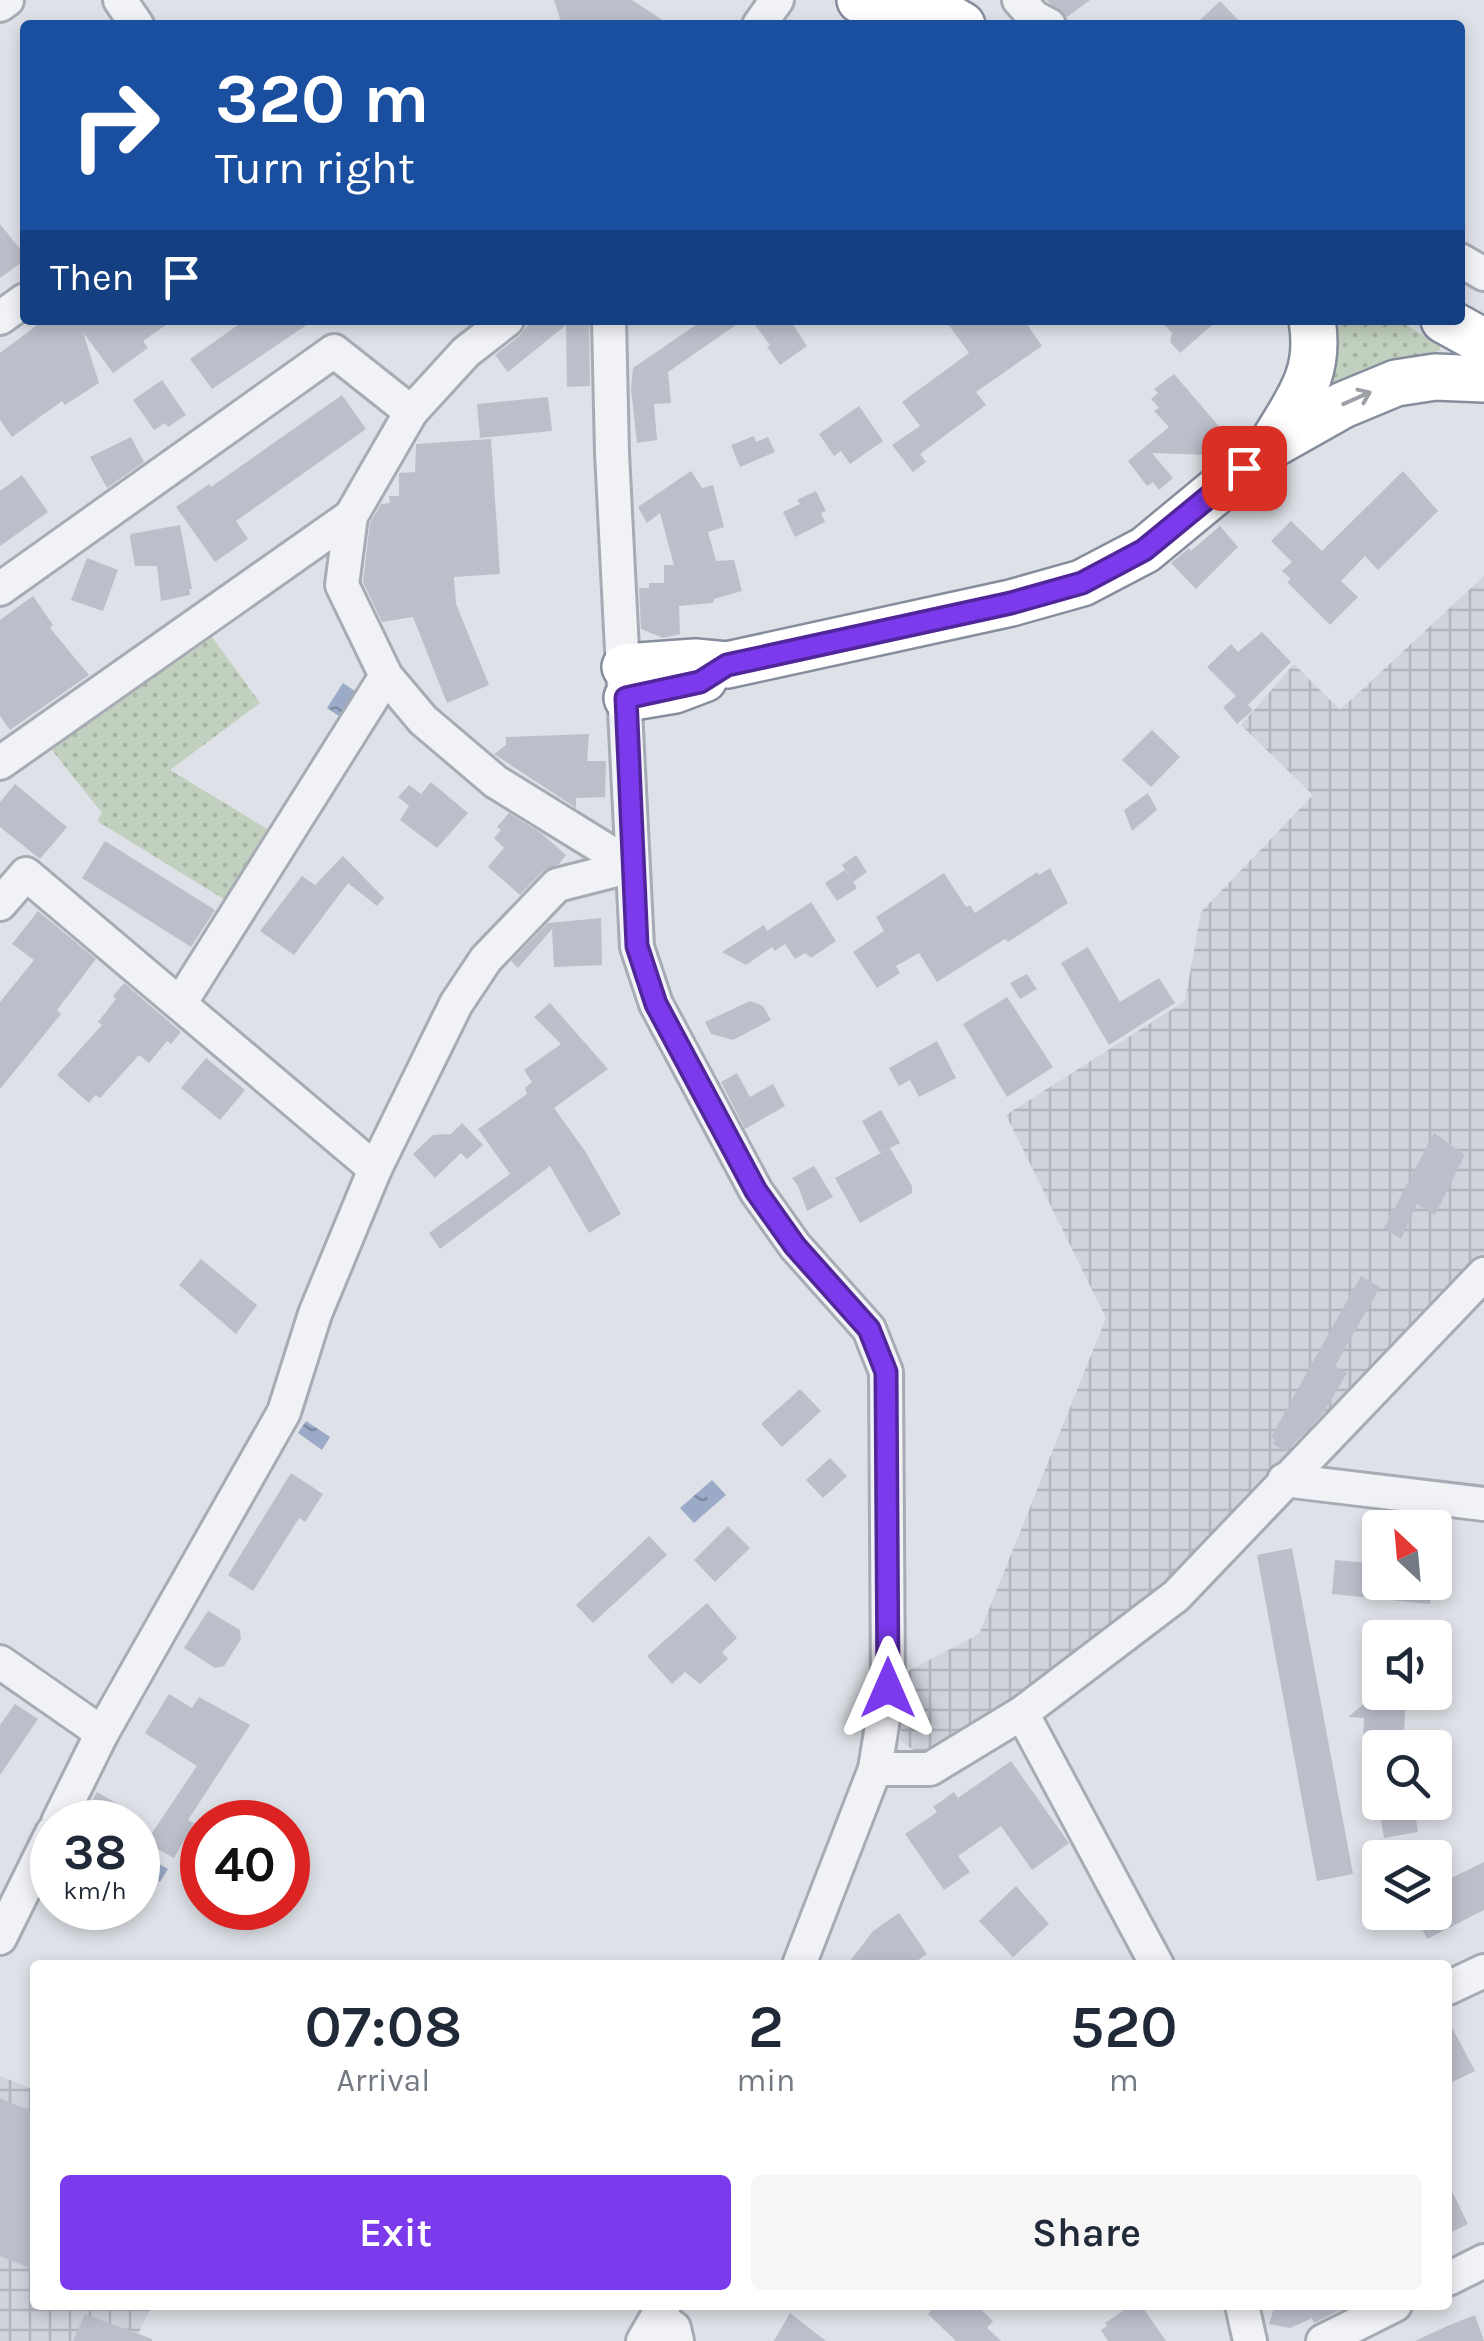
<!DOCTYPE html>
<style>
body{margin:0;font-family:Karla,sans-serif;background:#f6f6f7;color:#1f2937;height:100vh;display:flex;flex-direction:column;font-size:38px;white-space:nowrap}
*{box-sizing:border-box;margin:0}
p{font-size:32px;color:#747a83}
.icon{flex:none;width:55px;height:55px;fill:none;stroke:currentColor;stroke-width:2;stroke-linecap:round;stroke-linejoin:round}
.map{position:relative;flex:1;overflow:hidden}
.sheet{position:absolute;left:30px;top:1960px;width:1422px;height:350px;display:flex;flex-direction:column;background:#fff;border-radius:10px;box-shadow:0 5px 15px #0003}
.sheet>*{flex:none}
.guide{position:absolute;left:20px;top:20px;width:1445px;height:305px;border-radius:10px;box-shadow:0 5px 15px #0003;background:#1a4fa0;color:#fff;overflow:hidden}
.needle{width:65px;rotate:334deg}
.tools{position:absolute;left:1362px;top:1510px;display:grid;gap:20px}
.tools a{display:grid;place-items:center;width:90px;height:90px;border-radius:10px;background:#fff;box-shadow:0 5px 15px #0003;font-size:50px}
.speed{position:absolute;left:30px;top:1800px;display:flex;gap:20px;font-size:50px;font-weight:700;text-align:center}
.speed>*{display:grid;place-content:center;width:130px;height:130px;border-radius:50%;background:#fff;box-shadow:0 5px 15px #0003;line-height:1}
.speed small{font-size:25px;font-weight:400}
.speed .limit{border:15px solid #d22;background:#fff;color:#111}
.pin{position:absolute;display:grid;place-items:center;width:85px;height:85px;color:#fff;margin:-42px;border-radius:20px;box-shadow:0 5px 15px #0006}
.me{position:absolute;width:110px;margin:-55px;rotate:0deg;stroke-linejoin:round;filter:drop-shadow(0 0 8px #0008)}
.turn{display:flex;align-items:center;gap:35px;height:210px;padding:0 30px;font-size:45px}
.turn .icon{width:130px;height:130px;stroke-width:2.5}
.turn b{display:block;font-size:70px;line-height:85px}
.then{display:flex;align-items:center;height:95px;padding:0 30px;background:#0003;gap:20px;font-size:38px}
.eta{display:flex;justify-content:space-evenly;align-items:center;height:170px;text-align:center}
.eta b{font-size:60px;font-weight:600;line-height:70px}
.action{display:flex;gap:20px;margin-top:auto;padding:20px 30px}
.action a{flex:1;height:115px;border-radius:10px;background:#7c3aed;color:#fff;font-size:40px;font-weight:600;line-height:115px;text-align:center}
.action a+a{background:#f6f6f7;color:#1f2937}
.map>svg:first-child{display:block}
</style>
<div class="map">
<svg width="1484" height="2341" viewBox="0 0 1484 2341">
<defs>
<pattern id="industrial-grid" width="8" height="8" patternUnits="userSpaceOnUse" patternTransform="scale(2.5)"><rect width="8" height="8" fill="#d0d3dc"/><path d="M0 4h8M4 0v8" fill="none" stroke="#b3b5be"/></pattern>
<pattern id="grass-dots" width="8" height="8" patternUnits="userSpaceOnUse" patternTransform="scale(2.5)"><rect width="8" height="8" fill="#c2d1bf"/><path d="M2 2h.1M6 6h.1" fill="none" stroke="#a7b4a5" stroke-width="1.8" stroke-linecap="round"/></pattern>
<pattern id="water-ripples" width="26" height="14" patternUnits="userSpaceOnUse" patternTransform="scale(2.5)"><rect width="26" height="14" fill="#9aaac7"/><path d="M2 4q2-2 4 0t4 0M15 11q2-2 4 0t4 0" fill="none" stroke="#7e8ba3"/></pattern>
</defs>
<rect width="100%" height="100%" fill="#dee1e7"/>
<g fill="url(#industrial-grid)">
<path d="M1484,576V1263L1172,1589L930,1762L900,1740L908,1671L979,1634L1106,1318L1006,1115L1185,1001L1201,912L1313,795L1241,725L1294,664L1340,710Z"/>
<path d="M0,2076L35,2090V2305H152L135,2341H0Z"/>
</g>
<g fill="url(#grass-dots)">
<path d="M1328,320H1398L1441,346L1439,351L1371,368L1322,391Z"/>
<path d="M207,630L260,703L170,770L274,833L230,903L97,821L102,813L47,744Z"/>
</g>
<g fill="url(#water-ripples)">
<path d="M343,683L355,691L339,716L327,708Z"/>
<path d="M306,1421L330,1437L322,1450L298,1433Z"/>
<path d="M712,1480L726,1495L694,1523L680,1508Z"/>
<path d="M142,1854L168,1869L160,1882L138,1868Z"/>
</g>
<g fill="#bcbfca">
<path d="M554,0H632L670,25H562Z"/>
<path d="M1046,0H1090L1067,17Z"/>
<path d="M1220,1L1243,25H1195Z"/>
<path d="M0,224L25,255V260L0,278Z"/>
<path d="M44,320H173L143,341L148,348L113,373L83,332L99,383L65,405L62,401L12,437L0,420V353Z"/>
<path d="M245,320H314L212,389L190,359Z"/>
<path d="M532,320H589L590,386L567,387L566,325L508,372L495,355L519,336Z"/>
<path d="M703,320H743L668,372L671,403L654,404L657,440L637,443L631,389L633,368Z"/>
<path d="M751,320H790L807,346L780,365L767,347L770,345Z"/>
<path d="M945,320H1024L1042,346L976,392L986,405L920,454L926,462L913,472L892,445L920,426L902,402L969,353Z"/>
<path d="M1160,320H1218L1180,353L1170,342L1172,333Z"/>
<path d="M1174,374L1228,437L1207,455L1152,453L1173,478L1159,490L1153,482L1147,486L1128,461L1169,427L1154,411L1159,408L1151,399L1158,393L1154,389Z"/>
<path d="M162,380L186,415L168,427L165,423L154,430L133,400Z"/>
<path d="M342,395L366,429L236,521L248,539L215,562L176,507L209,484L211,487Z"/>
<path d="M548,397L552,431L480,438L477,404Z"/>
<path d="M859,406L883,441L850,464L841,451L834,456L819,434Z"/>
<path d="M754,436L756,442L768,437L775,452L740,467L731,445Z"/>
<path d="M131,437L144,462L107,488L90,457Z"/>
<path d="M491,439L500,574L454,577L456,604L489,685L447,703L413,617L382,622L363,582L370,523L381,504L390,503L389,496H399V473L415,472L416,444Z"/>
<path d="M691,471L702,488L713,485L724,527L708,532L716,561L734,560L742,591L714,599L713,603L679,606L680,634L663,638L641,629L639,588H649V583H664V565H674L660,513L647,523L638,507Z"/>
<path d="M1403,471L1438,511L1378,570L1365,556L1341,581L1358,597L1330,625L1287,582L1291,579L1282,571L1292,562L1271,541L1291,521L1322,551Z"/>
<path d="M22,475L48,512L0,546V491Z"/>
<path d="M816,491L826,511L821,513L825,522L795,537L783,512L800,504L797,500Z"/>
<path d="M180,525L192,589H189L190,595L161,601L157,566H135L130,538L131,534Z"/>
<path d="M1220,526L1238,547L1196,589L1171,563L1189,548L1191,551Z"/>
<path d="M87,558L118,570L103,611L71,600Z"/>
<path d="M33,596L53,625L50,628L89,675L10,730L0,716V620Z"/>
<path d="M1262,632L1291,662L1248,705L1253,710L1237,724L1223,707L1236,696L1207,667L1231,644L1238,652Z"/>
<path d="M1152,730L1180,757L1151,787L1122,760Z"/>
<path d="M589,734L587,761H606L605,797L576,798V808L494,754L506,745V737Z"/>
<path d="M431,782L468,813L437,848L400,820L409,806L398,797L409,785L421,794Z"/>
<path d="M15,784L67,827L40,859L0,827V802Z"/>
<path d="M1148,793L1157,810L1132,831L1124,810Z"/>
<path d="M509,813L541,833L566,855L559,864L543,871L520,895L488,867L504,848L494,838L501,830L497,827Z"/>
<path d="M105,841L215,910L191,947L82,878Z"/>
<path d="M856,855L867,872L853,882L842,865Z"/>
<path d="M343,856L384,898L377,906L348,883L294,955L260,931L302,876L315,885Z"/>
<path d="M1050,868L1068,903L1008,942L1005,939L937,982L919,953L896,966L900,973L877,988L853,952L884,931L876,917L944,873L966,907L970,905L975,913L1037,872L1039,875Z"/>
<path d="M845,870L857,888L837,901L825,883Z"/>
<path d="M811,902L836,941L811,958L805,953L795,959L785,944L775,951L772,947L746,965L722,952L764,925L767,931Z"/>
<path d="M38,911L96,959L57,1010L61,1014L0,1089V1002L34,960L12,944Z"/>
<path d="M601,918L602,965L554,967L552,929L518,968L511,961L548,923Z"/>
<path d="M1088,947L1120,1002L1159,978L1175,1003L1109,1045L1061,963Z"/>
<path d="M1027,974L1037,989L1020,999L1010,983Z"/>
<path d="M124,983L181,1032L171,1044L167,1041L149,1063L139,1055L100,1098L95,1095L89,1103L57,1075L102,1025L98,1022L116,999L113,996Z"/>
<path d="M1007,997L1053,1067L1007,1097L963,1024Z"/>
<path d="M750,1001L763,1006L771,1020L733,1040L711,1034L705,1022Z"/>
<path d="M550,1003L608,1069L554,1108L585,1151L621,1214L589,1233L550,1166L440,1249L429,1233L510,1174L478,1129L527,1094L525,1088L532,1082L524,1070L561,1044L534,1017Z"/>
<path d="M937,1041L956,1078L919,1097L910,1080L899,1086L889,1068Z"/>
<path d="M206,1058L245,1090L220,1120L181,1088Z"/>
<path d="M737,1073L750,1097L773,1084L785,1106L745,1129L721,1082Z"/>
<path d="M881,1110L900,1143L880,1153L862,1121Z"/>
<path d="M462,1123L483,1145L467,1159L461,1153L435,1178L413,1154L433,1135L451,1134Z"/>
<path d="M1434,1133L1465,1155L1435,1215L1417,1204L1401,1239L1384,1228Z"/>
<path d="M890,1148L912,1186V1193L860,1223L835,1178Z"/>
<path d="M814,1166L833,1197L807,1211L798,1186L792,1178Z"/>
<path d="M201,1259L257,1305L236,1334L179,1285Z"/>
<path d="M1361,1276L1380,1287L1335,1366L1347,1373L1322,1415L1286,1452L1273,1444L1275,1440L1271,1437Z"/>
<path d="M800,1389L821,1411L782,1447L761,1424Z"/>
<path d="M830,1458L847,1476L823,1498L806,1480Z"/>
<path d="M291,1473L323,1494L305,1522L299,1518L253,1591L228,1575Z"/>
<path d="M728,1526L750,1548L715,1582L694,1560Z"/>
<path d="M649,1536L667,1555L593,1623L576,1605Z"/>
<path d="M1292,1548L1353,1874L1317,1881L1257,1555Z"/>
<path d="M1335,1560L1380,1564V1582H1432L1430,1604L1332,1594Z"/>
<path d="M707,1603L737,1638L722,1652L728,1659L700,1684L685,1672L672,1684L647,1656Z"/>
<path d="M208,1611L240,1630L241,1639L224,1666L215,1668L184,1648Z"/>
<path d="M169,1694L192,1708L199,1697L250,1725L188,1820L194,1823L174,1858L154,1847L156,1844L148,1839L197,1766L145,1733Z"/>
<path d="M1367,1701L1392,1702V1708H1405L1404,1744L1363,1742L1364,1718L1348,1717Z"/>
<path d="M15,1704L38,1719L0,1775V1725Z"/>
<path d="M1011,1761L1069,1843L1032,1870L1001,1826L958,1856L970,1872L944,1890L905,1834L937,1812L933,1807L954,1792L958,1798Z"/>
<path d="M97,1792L126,1809L117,1822H80Z"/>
<path d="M1378,1802H1419L1422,1818L1416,1819L1418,1832L1384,1838Z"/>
<path d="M1484,1862V1910L1427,1939L1414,1912H1435V1886Z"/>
<path d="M1016,1886L1049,1924L1013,1957L979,1921Z"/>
<path d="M899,1913L927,1954L911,1965H847L873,1931Z"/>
<path d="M1448,2020L1475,2071L1448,2084Z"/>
<path d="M0,2098L35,2113V2270L0,2256Z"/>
<path d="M1448,2183L1468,2224L1448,2234Z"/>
<path d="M937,2305H976L993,2321L987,2328L1001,2341H956L928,2314Z"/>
<path d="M1132,2305H1141L1166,2341H1108L1101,2330L1107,2326L1105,2323Z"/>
<path d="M1275,2305H1350L1314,2323L1312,2318L1290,2328L1269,2324Z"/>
<path d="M790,2313L826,2341H774Z"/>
<path d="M85,2314L152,2339V2341H73Z"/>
<path d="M1475,2315L1484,2341H1415L1445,2327Z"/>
</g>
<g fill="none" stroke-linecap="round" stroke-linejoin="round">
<defs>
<g id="minor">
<path d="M120,0L137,25"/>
<path d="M1019,0L1034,17L1049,25"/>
<path d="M0,5L7,0"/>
<path d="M759,25L777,0"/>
<path d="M1460,260L1484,274"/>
<path d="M0,318L25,300"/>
<path d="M507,320L466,352L411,412L351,516L342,585L386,676L423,720L496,782L632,866"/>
<path d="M609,320L612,453L637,947L656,1004L756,1191L795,1246L869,1329L886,1372L888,1688L875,1769L799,1965"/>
<path d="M0,589L334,351L411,412"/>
<path d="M0,763L351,516"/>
<path d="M0,904L26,874L375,1169"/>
<path d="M181,1002L386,676"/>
<path d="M1284,1480L1484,1504"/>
<path d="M0,1662L102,1733"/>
<path d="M1022,1713L1157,1965"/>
<path d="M875,1769H930L1022,1713L1176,1596L1484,1274"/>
<path d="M58,1822L102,1733L284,1412L315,1314L375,1169L456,1004L486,959L557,885L632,866"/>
<path d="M0,1938L52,1833"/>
<path d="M1448,1988L1484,1971"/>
<path d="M1448,2279L1484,2261"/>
<path d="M1242,2305L1250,2341"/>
<path d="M658,2317L674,2328L677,2341"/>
<path d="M643,2341L664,2305"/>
<path d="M1323,2341L1395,2305"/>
</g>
<g id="highway">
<path d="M860,0L902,25"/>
<path d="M918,0L962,25"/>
<path d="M1444,320L1484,342"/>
<path d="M1273,442C1299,399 1321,373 1312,320"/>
<path d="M625,667L695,662L727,665L1011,603L1082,583L1145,550L1272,445L1343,405L1396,383L1435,377L1484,379"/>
<path d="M627,698L675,690L704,679"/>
</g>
</defs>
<use href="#minor" stroke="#a7abb4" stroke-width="38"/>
<use href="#highway" stroke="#868d9d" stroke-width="50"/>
<use href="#minor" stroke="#f1f2f6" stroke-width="32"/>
<use href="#highway" stroke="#fff" stroke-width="45"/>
</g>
<defs><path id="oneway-shaft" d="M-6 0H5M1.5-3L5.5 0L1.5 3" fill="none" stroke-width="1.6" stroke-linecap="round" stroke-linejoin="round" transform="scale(2.5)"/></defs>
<use stroke="#9ea0a8" href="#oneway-shaft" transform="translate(1357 398) rotate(-24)"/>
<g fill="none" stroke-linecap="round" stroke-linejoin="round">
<defs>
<path id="route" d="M888,1688L886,1372L869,1329L795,1246L756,1191L656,1004L637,946L626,698L700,682L727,665L1011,603L1082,583L1144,550L1244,468"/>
</defs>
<use href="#route" stroke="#51269a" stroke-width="25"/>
<use href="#route" stroke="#7c3aed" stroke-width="18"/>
</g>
</svg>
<div class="tools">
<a><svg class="needle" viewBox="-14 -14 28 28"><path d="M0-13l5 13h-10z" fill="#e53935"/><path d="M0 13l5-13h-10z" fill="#747a83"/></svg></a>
<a><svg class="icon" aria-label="sound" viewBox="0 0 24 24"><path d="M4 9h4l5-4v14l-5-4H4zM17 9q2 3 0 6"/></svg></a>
<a><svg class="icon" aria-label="search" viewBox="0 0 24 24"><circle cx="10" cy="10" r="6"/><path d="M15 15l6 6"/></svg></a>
<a><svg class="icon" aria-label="layers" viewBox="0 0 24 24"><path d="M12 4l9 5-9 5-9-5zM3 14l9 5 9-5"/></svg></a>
</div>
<div class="speed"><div>38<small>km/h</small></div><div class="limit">40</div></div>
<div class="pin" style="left:1244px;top:468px;background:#d93025"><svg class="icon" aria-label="arrive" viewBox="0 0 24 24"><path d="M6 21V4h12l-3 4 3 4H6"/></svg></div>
<svg class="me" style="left:888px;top:1688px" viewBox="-20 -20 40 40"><path d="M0-17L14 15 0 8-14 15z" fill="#7c3aed" stroke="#fff" stroke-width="4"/></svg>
<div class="guide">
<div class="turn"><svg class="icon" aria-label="right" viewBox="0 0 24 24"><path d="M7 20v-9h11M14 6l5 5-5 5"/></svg><div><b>320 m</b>Turn right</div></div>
<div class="then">Then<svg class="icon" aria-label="arrive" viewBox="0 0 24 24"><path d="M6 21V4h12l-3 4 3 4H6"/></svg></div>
</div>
<section class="sheet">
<div class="eta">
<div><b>07:08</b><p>Arrival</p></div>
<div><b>2</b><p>min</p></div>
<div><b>520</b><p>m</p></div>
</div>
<div class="action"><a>Exit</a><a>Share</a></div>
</section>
</div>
